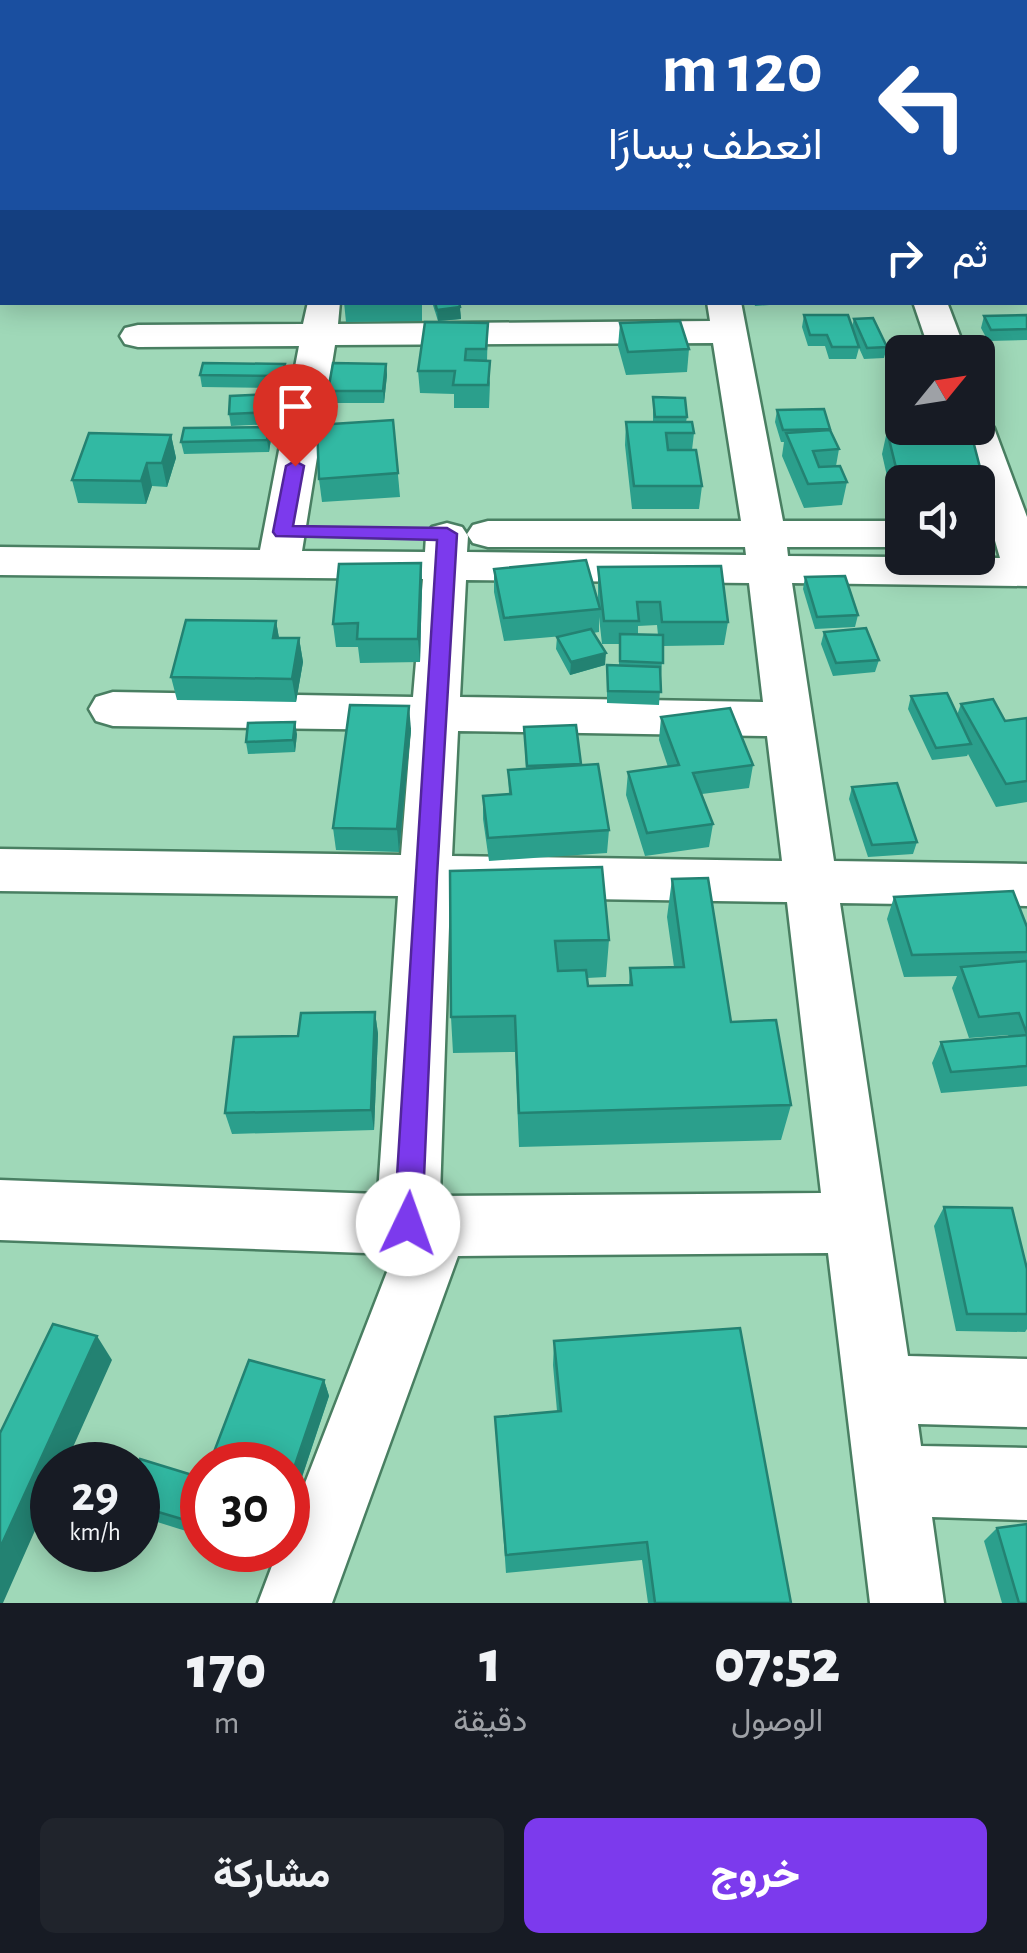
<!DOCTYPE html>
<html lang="ar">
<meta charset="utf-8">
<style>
body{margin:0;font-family:"Alegreya Sans",Vazirmatn,sans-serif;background:#20242c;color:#f1f3f6;direction:rtl;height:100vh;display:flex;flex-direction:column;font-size:38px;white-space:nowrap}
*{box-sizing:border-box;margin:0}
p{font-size:32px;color:#9ea1a6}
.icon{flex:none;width:55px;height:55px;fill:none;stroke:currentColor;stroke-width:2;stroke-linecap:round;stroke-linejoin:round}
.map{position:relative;height:1603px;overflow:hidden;direction:ltr}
.sheet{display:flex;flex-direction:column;background:#171b24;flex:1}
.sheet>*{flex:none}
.banner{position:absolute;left:0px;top:0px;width:1028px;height:305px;box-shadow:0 5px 25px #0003;direction:rtl;background:#1a4fa0;color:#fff;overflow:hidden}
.needle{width:65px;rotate:60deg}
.fabs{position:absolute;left:885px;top:335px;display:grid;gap:20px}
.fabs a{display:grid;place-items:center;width:110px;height:110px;border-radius:15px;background:#171b24;box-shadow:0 5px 25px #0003;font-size:50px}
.speed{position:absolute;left:30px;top:1442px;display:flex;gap:20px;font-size:50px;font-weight:700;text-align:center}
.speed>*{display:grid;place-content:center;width:130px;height:130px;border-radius:50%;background:#171b24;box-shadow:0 5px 25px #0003;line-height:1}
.speed small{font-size:25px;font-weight:400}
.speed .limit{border:15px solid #d22;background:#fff;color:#111}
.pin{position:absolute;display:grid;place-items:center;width:85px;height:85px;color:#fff;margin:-102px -42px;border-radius:50% 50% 50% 0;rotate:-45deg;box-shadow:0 0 10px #0007}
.pin .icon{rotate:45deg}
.me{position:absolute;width:110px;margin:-55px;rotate:3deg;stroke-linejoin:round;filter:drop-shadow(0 0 8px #0008)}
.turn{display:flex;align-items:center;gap:35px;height:210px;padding:0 40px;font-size:45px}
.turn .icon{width:130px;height:130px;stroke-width:2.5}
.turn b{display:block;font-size:70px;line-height:85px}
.then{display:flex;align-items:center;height:95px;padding:0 40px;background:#0003;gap:20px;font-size:38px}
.eta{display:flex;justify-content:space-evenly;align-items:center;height:170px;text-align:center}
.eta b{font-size:60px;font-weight:800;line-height:70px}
.cta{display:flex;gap:20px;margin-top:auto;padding:20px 40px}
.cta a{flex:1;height:115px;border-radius:15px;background:#7c3aed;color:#fff;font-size:40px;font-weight:800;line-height:115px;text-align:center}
.cta a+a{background:#20242c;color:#f1f3f6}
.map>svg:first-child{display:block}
</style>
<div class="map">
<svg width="1027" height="1603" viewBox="0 0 1027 1603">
<rect width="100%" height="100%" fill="#9fd8b8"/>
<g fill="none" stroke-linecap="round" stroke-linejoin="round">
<defs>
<g id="minor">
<path d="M658,0H684V2H659Z"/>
<path d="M940,0H966L968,2H942Z"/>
<rect x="1025" y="72" width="2" height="16"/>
<rect x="1025" y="203" width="2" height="20"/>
<path d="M340,302L338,324L710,321L707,302H741L783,521H902V547H787L788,556L1000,558L978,482H974L956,428H978V417L989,420L994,428L1027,517V586L792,583L834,861L1027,864V906L840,903L908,1356L1027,1359V1427L918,1424L921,1446L1027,1448V1520L932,1517L944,1603H870L828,1253L458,1256L332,1603H258L278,1550H288V1527L394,1254L0,1240V1180L378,1194L398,896L0,891V849L401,855L411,730L113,726L96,721L89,709L96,697L113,692L413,697L423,579L0,575V547L260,550L299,346L138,347L125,344L120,336L125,328L138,325L303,324L308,302ZM713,343L741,521H488L473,525L467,534L473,543L488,547H745L746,555L467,552L468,536L462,527L447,523L432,527L426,536L425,552L302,551L335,345ZM466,580L749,583L763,702L460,697ZM458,731L767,736L782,861L452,856ZM450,897L787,902L821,1193L440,1196Z"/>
<path d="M913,302H947L966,352H930Z"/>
</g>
</defs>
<use href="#minor" stroke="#497f62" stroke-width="5"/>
<use href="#minor" fill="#fff" fill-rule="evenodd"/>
</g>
<g fill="#2b9f8c" fill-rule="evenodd">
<rect x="1025" y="13" width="2" height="44"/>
<path d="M1025,108L1027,111V134L1025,138Z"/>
<rect x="1025" y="147" width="2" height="54"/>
<path d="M1025,216H1027V272L1025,268Z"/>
<path d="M344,302H422V321L346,322Z"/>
<path d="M432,302H459L461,319L438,321Z"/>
<path d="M754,302H812L755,306Z"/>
<path d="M867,302H914L869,305Z"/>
<path d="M804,315L852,326L854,319L887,347L884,358L864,359L859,348L856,359H829L825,346H808L802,327Z"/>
<path d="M1027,315V340L988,341L981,328L984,316Z"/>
<path d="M488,323L487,361L490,383L489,408H454V394L420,393L418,371Z"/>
<path d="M620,323L689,349L687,372L626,375L618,346Z"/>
<path d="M386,364L387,375L384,403H329L328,391Z"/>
<path d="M200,375H286L284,388L202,387Z"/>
<path d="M273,394L275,406L274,424L231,426L229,414Z"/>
<path d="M653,397L687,417L686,422L694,433L692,450L702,486L699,509H632L625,445L626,422H653Z"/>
<path d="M777,410L830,430L839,449L836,466L847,482L842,505L804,508L782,456L784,442H781L775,422Z"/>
<path d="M393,420L400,497L322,502L319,479Z"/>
<path d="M905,428H957L956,430L939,432L984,483L978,505V482H902V504L893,503L882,454L887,431L908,432Z"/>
<path d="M171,435L176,458L167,487L152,486L146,504L78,503L72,480Z"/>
<path d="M271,439L269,452L184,454L181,442Z"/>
<path d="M421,563L422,586L420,662L360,663L358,647H336L333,624Z"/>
<path d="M598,567L728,622L724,645L663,646L659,705L607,703V665L619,666V644H602L599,617V632L593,633L605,665L570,675L556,649L557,637L563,636L504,641L494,592V569L598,602ZM657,625L658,635H638V626Z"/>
<path d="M805,577L858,615L855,627L815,629L803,589Z"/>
<path d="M276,621L279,638H299L303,662L296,702L177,700L171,677Z"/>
<path d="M824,632L879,660L875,672L833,676L821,644Z"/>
<path d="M911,696L957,715L961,704L1005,721L1027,718V802L996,807L968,754L967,756L932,760L908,709Z"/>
<path d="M661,717L753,765L749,788L702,794L713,824L709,847L645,856L626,795L628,772L668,767L659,740Z"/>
<path d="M576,725L581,765L609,830L607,853L489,861L483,819V796L509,794L508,770L526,769L524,727Z"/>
<path d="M411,729L399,852L336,850L333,828Z"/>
<path d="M297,734L295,752L248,754L246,742Z"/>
<path d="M852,787L917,842L913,854L868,857L849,799Z"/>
<path d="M450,871L609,940L606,977L587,978L588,986L629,985L630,968L674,967L667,917L672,879L731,1022L791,1105L781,1140L519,1147L515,1052L453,1053L451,1017Z"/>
<path d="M894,897L1027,927V1086L941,1093L932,1063L941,1042L1009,1037L1008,1035L969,1038L952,988L957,976L904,977L887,919Z"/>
<path d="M375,1012L378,1034L374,1130L232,1134L225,1113Z"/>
<path d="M944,1207L1027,1269V1329L1025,1332L956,1331L934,1226Z"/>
<path d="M554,1341L791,1603H648L642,1560L506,1573L495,1417L557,1411L553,1365Z"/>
<path d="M324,1380L329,1396L300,1483L288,1479V1465H209Z"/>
<path d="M138,1465L202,1478V1536L138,1516Z"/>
<path d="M997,1528L1027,1603H1002L984,1541Z"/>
</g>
<g fill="#238272">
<path d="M460,307L461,319L438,321L437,310Z"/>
<path d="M285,364L286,375L284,388L282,376Z"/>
<path d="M386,364L387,375L384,403L383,391Z"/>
<path d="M269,427L271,439L269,452L267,440Z"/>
<path d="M914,428H957L956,430L911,436Z"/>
<path d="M171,435L176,458L167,487L162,463Z"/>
<path d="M147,463L152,486L146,504L141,481Z"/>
<path d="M421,563L422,586L420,662L418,639Z"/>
<path d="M276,621L280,644L273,638Z"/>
<path d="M299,638L303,662L296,702L292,679Z"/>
<path d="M606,653L605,665L570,675L571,662Z"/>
<path d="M409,706L411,729L399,852L397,829Z"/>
<path d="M295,722L297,734L295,752L293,740Z"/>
<path d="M375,1012L378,1034L374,1130L371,1110Z"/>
<path d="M97,1336L112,1360L65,1465H52V1492L3,1603H0V1548Z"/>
<path d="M324,1380L329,1396L300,1483L294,1468Z"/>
</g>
<g fill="#32b9a3" stroke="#238272" stroke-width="2.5">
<rect x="1025" y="13" width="2" height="24"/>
<rect x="1025" y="147" width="2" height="32"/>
<path d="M1025,216H1027V235L1025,230Z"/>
<path d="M435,302H459L460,307L437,310Z"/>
<path d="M804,315H848L859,347H832L827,335H810Z"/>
<path d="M1027,315V329L991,330L984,316Z"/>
<path d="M873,318L887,347L867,348L854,319Z"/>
<path d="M680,321L689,349L628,352L620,323Z"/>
<path d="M425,322L488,323L486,349H466L465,360L490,361L488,385H453L455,371H418Z"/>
<path d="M203,363L285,364L282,376L200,375Z"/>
<path d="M333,363L386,364L383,391H328Z"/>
<path d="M273,394V412L229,414L230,396Z"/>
<path d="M653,397L685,398L687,417H655Z"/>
<path d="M824,409L830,429L783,430L777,410Z"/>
<path d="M393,420L398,473L319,479L317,425Z"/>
<path d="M626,422H692L694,433H666L668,450H696L702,486H634Z"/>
<path d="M269,427L267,440L181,442L184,428Z"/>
<path d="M830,430L839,449L813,451L819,467L840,466L847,482L808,484L786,433Z"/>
<path d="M887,431L971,433L984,483L899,480Z"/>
<path d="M89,433L171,435L162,463H147L141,481L72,480Z"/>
<path d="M586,560L600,609L504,618L494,569Z"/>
<path d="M421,563L418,639H357L358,623L333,624L339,564Z"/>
<path d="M721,566L728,622H662L660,602H637L639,621H604L598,567Z"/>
<path d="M845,576L858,615L817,617L805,577Z"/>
<path d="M186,620L276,621L273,638H299L292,679L171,677Z"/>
<path d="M866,628L879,660L836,663L824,632Z"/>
<path d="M591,629L606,653L571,662L557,637Z"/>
<path d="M620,634L663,635V663L620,661Z"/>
<path d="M607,665L660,667L661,692L608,691Z"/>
<path d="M947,693L971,744L936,748L911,696Z"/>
<path d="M993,699L1005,721L1027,718V781L1006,784L961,704Z"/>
<path d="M350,705L409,706L397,829L333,828Z"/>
<path d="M730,708L753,765L693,773L713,824L647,833L628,772L679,765L661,717Z"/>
<path d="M295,722L293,740L246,742L248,723Z"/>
<path d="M576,725L581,764L527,766L524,727Z"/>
<path d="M598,764L609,830L488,838L483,796L511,794L508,770Z"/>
<path d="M897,783L917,842L872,845L852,787Z"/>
<path d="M602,867L609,940L555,941L558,971L586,970L588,986L632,985L630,968L684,967L672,879L708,878L731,1022L776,1020L791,1105L519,1113L515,1016L451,1017L450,871Z"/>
<path d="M1013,891L1027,927V952L912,955L894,897Z"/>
<path d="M1027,961V1034L1019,1013L979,1017L961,967Z"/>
<path d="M375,1012L371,1110L225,1113L234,1037L298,1036L301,1013Z"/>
<path d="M1027,1035V1066L951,1072L941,1042Z"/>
<path d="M944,1207L1012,1208L1027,1269V1314H967Z"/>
<path d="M53,1324L97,1336L0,1548V1433Z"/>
<path d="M740,1328L791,1603H655L647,1542L506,1555L495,1417L561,1411L554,1341Z"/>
<path d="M249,1360L324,1380L294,1468L269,1461L267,1465H209Z"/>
<path d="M140,1459L202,1478V1525L138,1506V1465Z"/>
<path d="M1027,1524V1603H1019L997,1528Z"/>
</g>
<path fill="#7c3aed" stroke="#51269a" stroke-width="2.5" d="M295,461L304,466L293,526L447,528L457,534L437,876L422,1224L418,1234L408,1238L398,1234L394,1224L437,540L276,536L273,532L286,466Z"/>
</svg>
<div class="fabs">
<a><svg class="needle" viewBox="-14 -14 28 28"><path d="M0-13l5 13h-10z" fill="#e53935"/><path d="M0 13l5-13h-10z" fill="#9ea1a6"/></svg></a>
<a><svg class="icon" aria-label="sound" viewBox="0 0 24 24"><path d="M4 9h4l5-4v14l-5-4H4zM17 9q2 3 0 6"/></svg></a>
</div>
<div class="speed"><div>29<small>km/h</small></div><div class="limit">30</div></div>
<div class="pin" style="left:295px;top:466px;background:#d93025"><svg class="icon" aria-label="arrive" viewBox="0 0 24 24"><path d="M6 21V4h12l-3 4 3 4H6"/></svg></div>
<svg class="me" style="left:408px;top:1224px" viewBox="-20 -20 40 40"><circle r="19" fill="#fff"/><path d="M0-13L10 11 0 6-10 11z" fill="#7c3aed"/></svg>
<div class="banner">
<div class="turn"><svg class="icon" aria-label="left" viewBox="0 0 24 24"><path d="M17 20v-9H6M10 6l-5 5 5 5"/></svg><div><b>120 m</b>انعطف يسارًا</div></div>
<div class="then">ثم<svg class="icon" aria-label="right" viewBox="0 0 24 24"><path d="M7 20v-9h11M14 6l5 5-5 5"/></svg></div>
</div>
</div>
<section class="sheet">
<div class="eta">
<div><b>07:52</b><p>الوصول</p></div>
<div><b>1</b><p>دقيقة</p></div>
<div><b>170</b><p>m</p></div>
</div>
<div class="cta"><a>خروج</a><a>مشاركة</a></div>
</section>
